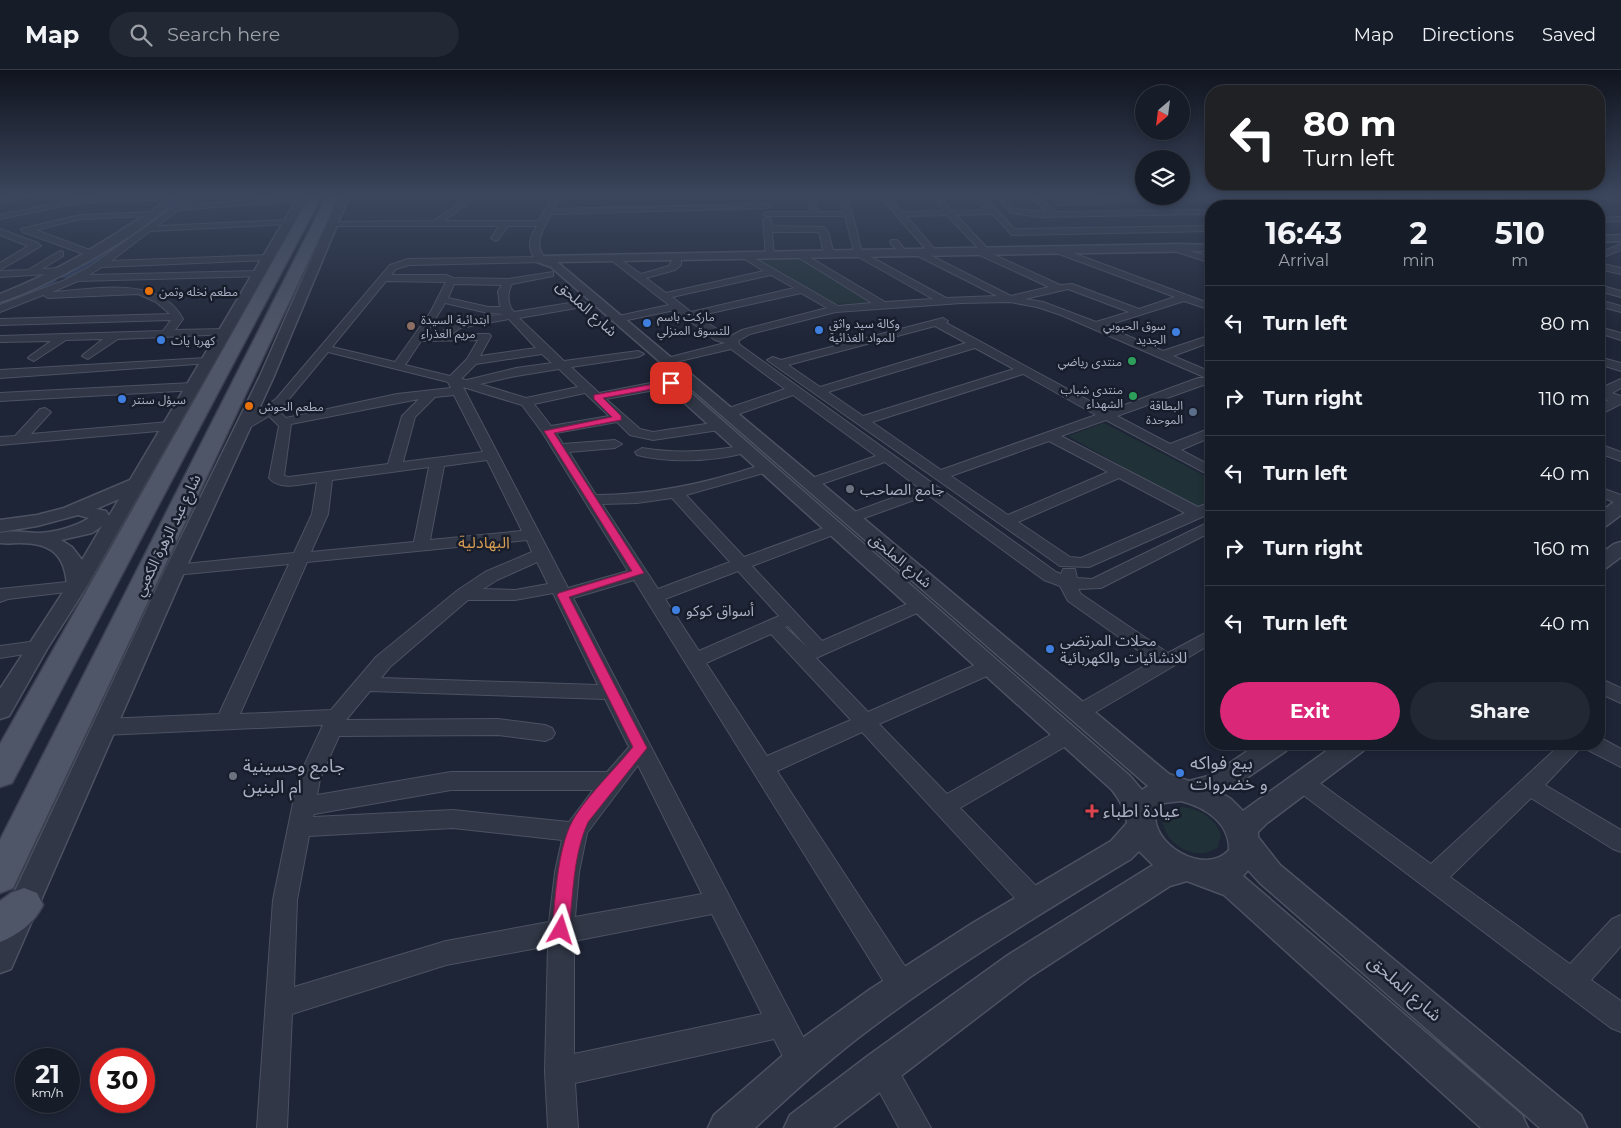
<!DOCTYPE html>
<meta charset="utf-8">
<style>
body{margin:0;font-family:Montserrat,"Noto Sans Arabic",sans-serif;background:#232934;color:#f1f3f6;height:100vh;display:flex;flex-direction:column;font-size:19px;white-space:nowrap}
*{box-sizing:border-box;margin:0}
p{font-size:16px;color:#9ea1a8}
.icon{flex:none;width:28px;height:28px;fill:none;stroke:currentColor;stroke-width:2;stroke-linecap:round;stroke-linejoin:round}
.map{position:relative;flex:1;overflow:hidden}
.sheet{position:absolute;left:1205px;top:130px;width:400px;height:550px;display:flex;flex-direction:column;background:#161c28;border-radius:20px;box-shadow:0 2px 8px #0003,0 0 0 1px #353a45}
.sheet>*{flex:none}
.guide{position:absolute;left:1205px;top:15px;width:400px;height:105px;border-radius:20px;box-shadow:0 2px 8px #0003,0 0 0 1px #353a45;background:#202124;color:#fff;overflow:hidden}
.needle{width:32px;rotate:208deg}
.controls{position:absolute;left:1135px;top:15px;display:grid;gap:10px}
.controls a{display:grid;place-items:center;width:55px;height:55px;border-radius:50%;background:#161c28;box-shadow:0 2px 8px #0003,0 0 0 1px #353a45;font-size:25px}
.speed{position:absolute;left:15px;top:978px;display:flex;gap:10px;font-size:25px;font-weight:700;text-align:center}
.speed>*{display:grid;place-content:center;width:65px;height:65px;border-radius:50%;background:#161c28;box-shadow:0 2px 8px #0003,0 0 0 1px #353a45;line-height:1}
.speed small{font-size:12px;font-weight:400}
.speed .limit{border:8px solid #d22;background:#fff;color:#111}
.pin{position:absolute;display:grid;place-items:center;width:42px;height:42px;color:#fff;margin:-21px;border-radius:10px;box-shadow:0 2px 8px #0006}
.me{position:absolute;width:55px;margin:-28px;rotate:6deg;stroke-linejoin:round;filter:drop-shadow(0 0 4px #0008)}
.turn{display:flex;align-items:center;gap:18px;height:105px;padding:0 15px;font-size:22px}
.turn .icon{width:65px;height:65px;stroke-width:2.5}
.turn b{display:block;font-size:35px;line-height:42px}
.eta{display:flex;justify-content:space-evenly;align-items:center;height:85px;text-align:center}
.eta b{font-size:30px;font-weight:700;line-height:35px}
.cta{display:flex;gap:10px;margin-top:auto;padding:10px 15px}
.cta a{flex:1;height:58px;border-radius:30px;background:#db2777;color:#fff;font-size:20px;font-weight:700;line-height:58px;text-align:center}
.cta a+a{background:#232934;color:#f1f3f6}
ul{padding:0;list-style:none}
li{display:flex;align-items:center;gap:15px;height:75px;padding:0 15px;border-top:1px solid #353a45}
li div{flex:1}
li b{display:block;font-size:19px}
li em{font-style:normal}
header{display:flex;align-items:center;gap:30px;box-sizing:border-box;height:70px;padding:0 25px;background:#161c28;border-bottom:1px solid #353a45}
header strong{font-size:24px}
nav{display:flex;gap:28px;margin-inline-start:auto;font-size:18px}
.search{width:350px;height:45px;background:#232934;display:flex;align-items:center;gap:12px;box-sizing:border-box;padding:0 18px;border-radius:28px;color:#9ea1a8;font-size:19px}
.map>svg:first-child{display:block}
</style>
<header>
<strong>Map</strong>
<div class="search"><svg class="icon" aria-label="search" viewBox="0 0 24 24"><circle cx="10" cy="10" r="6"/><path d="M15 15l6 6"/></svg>Search here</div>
<nav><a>Map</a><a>Directions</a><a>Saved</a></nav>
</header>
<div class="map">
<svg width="1621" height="1058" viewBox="0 0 1621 1058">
<rect width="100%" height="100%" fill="#1e2536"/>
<g fill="#203137">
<path d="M798,187L872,233L833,234L756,189Z"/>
<path d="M1104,353L1211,409V433L1199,439L1068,366Z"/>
<path d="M1182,737C1200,739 1214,747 1221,765L1218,777C1198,793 1166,776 1163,752L1168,741Z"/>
</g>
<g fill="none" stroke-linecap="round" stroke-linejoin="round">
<g fill="#2f3c5c" fill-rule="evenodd">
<path d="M179,124H185L177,135L102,188L67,208H61V204L96,184L173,133Z"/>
<path d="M51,209L58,211L0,238V232Z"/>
</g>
<defs>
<g id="minor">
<path d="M25,124H39L0,133V129Z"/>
<path d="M183,124H191L188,135L302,126L306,128L302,130L179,140L157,156L289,150L293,152L289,154L150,161L111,191L267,185L272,188L270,190L102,197L89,205L258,201L261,202V206L78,211L52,222C94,220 159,204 183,249L175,260L225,259L229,260V264L118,269L88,289L82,286L84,284L103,269L66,270L34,291L28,288L30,286L51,271L0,272V266L163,261L171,250L0,255V249L170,244L156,232L138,224L48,228L43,225L0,242V235L65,210L89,197L181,132Z"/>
<path d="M553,124H561L553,139L767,134L771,136L767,138L551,144C542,161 533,173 546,190L544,192L409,195L396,199L391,205H446L453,208L508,209L553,202V206L512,214C507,222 507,235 514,242L582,231L587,234L582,237L519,248L564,291L638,281L644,284L638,287L571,297L599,323L671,309L677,313L671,317L606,329L640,359L653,362L719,352L726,356L719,360L653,370L630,365L617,352L556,363L563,374L615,370L622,374L615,378L569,382L596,425C654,425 707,413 761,395H771L773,398L771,401L686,425L744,487L829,456H841L843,459L841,462L752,496L822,571L914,531H926L929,535L926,539L816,588L868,642L982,592L989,590L996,592L999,597L996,602L879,654L947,724L1059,660L1066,658L1073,660L1076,666L1073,672L960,738L1043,823L1046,831L1043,839L1034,842L1025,839L862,662L777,701L912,907L916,916L912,925L902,929L892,925L634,510L573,528L811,982L815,992L811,1002L801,1006L791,1002L774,969L575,1013L578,1058H548L545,1002L548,876L446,895L292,944L287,1058H257L273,830L298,709L323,655L104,665L97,662L94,657L97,652L104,649L219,644L289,494L175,505L169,504L167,500L169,496L175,495L294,483L312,444L317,412C303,414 279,421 269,408L279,356L269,346L242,362L235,358L237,355L276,329L390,195L408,189L534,187C526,176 531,166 537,156H508L498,170L495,171L491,168L499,156H328V152L434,151L469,126H472V130L444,151H539ZM386,211L446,212L430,243L395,292L332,277ZM454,214L502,215L498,221L500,237H488L448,228ZM445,233L488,243L504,244C487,247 448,248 441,264H426ZM509,249L536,278L480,286L491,266L489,264H452L460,258ZM478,270L467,289L450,306L405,295L421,271ZM328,282L448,312L451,318L397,324L286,348L277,340L284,335ZM542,284L552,293L516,298L467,310L461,309L476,294ZM559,299L578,317L526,328L480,314L516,306ZM463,317L522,335L542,362L628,501L568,518ZM585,323L609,346L551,356L534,334ZM454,325L483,382L403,392L415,347L435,327ZM419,329L402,346L388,394L289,407L284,406L291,354ZM487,390L522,461L430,470L444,396ZM429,397L414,472L311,482L328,444L332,410ZM672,428L730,492L658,519L602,434L637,433ZM527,470L532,482L485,502L458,520L376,587L331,640L240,644L307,492ZM537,492L548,514L515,520L483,519L497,510ZM738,501L779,546L699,581L665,529ZM553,523L598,615L381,608L390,597L468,530H515ZM788,556L807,577L785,557ZM771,564L851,650L767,686L706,593ZM370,621L605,629L629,677L607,702H451L317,725L320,709L339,666L498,665L545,671L552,668L555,663L552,658L545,655L498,649L346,650ZM638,695L702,824L575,847L579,802L587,763ZM451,720H593L569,752L453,740L313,747L314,744ZM453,758L562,770L555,802L549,852L446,871L294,917L297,830L309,766ZM712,844L762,944L574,984V871Z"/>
<path d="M807,124H815L818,142H843L839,124H847L862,182L946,228L997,226L914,184V180H920L1011,226L1049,217L975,183L974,181L978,178L947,145L906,146L937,182L930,184L878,124H886L902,142L943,141L931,124H939L951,141L987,140L964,124C986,123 1002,145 1014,159L1211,156V161L1012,165L993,144L956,145L988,179V182L1060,215L1072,214L1139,239L1175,227L1051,181L1050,179L1054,176L1211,234V240L1184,231L1105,256L1163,281L1211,265V272L1173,286L1211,302V310L1061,245L1037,237L1010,232L961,233L836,242L750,264L738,271L740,275L1056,502L1061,504L1063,499H1075L1077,508L1092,509L1211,451V462L1101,518L1078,519L1081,524L1168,583L1211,560V574L1087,647L1080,649L1073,647L1070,642L1073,637L1153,591L1068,531L1060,516L1044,510L928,425L856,451H846L843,448L846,445L919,418L885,392L816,416H806L804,413L806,410L876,386L793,325L733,346H723L722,343L723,340L785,319L731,279L667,294L663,293V289L725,273L715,270L675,240L618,252L613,249L614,247L669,235L611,190V186L614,185L641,204L669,196L675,185H681V195L675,200L646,208L666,223L764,201L741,187V183L744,182L838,236L872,233L796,186L794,184L799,181L885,232L933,229L855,185L845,146H767L763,144L767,142H810ZM771,205L794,218L691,242L672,227ZM1068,219L1129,242L1096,252L1043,232L1025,229ZM801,223L827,238L742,260L729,267L697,246Z"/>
<path d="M1027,124H1035L1056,142L1203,140L1207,142L1203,144L1042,147L1011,143L1000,132L1007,130L1016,139L1047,142Z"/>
<path d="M1374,124H1441L1437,126L1386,128L1383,131L1190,132L1187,129L1060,135L1056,133L1060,131L1187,125L1190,128L1374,127Z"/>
<path d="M1485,124H1496L1528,136H1517Z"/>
<path d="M1517,124H1528L1558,133L1598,131L1602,133C1587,143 1532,135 1517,124Z"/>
<path d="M170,125H173V129L78,133L0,149V145L78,129Z"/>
<path d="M154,142L155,144L151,146L80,149L36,160L95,182V186L92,187L23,162L21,159L80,145Z"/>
<path d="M767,147L771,149L772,156L824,157L828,162L834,184L829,187L824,184L819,162H772L774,185L766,187L763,149Z"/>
<path d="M1621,147V151L1599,152V148Z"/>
<path d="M0,159L38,173L41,176L0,200V193L28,176L0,165Z"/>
<path d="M891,170H897L907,182L906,184H900L890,172Z"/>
<path d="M1621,174V180L1599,189V183Z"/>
<path d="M1168,175L1211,187V193L1168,179Z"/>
<path d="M60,181L63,182V186L42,199L62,198L67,201L65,203L0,207V201L28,200Z"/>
<path d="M1599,193L1621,198V204L1599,199Z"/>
<path d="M1599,215L1621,221V227L1599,221Z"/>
<path d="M1599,230L1621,236V242L1599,236Z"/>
<path d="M943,248L948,251L946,253L1108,341L1198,308H1206L1208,311L1206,314L1117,346L1170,374L1211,358V367L1181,380L1211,396V406L1106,350L1061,366L1198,437L1211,432V443L1089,497L1060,496L767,290L773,287L781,290ZM935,256L966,273L820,317L788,295ZM975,278L1014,299L863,346L828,322ZM1023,304L1096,345L941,400L872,352ZM1049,371L1108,402L1008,445L951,406ZM1119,408L1185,443L1081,488L1070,487L1018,452Z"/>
<path d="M1599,257L1621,263V270L1599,263Z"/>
<path d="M1599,287L1621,293V301L1599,294Z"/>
<path d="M206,288L210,289V293L0,308V300Z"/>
<path d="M1621,309V318L1612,323L1621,326V334L1599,345V336L1608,330L1599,327V319Z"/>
<path d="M192,313L196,314L198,317L196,320L0,331V323Z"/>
<path d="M45,338L51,342L31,364L169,352L176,356L169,360L0,375V367L15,366L40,339Z"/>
<path d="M1599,374L1621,382V391L1599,383Z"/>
<path d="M745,375L750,376L752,379L750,382C713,391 675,394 637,385L635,382L642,378C677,384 710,382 745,375Z"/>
<path d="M1599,417L1621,425V435L1599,426Z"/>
<path d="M77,511L83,512L86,516L83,520L8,529L0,532V519Z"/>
<path d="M37,571L44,573L46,577L44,581L0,588V576Z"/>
<path d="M1599,608L1621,618V633L1599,623Z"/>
<path d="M1599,667L1621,679V697L1588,680L1584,674L1545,715L1621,760V782L1613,779L1531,728L1450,807L1570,894L1612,849L1621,845V876L1591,910L1621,931V962L1611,958L1294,718L1291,712L1294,706L1302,703L1310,706L1431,794L1561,674H1599Z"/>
<path d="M881,982L891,987L931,1058H899L866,997L871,987Z"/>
</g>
<g id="tertiary">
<path d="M168,124H177C161,157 37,222 0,232V224C48,205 83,185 126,157C141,148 159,140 168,124Z"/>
<path d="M300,124H310L87,516L47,579L9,646L0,649V619L67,516C65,484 51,473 19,473C13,473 7,474 0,473V463C12,460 24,462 36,463C52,463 75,457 89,448L78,445L37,456L0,462V450L37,445L64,438L130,410ZM119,429L109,446L106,441L96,439ZM102,456L82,490L72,477L61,470L92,463Z"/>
<path d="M340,124H350L274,306L185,500L11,899L0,903V853L165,500L260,306Z"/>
<path d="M1621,165V171L1599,172V166Z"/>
<path d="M1181,174L1211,175V181L557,192L1169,704L1189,711L1212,705L1258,674H1290L1286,681L1229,720L1221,723L1231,729L1243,741L1336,674H1367L1363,681L1267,753L1258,762V767L1280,795L1581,1045L1587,1058H1540L1260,813L1248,800L1243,806L1522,1045L1528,1058H1481L1224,825L1187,811L1170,816L1030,907L833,1058H784L790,1045L869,985L1008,885L1153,795L1139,781L1131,789C1038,845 944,902 858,968C822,996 788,1027 755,1058H708L714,1045L804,967L869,920L971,854L1111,771L1127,753C1126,741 1120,730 1112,720L668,318L666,315L668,312H678L1130,706L1142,720L1148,716L551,197L537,192L535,189L541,186ZM1181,731C1205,737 1230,753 1229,780C1205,807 1148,774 1156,740L1164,733Z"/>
<path d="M1621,430V445L1606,456L1599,458V443L1614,432Z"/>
<path d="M1621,472V487L1606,498L1599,500V485L1614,474Z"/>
</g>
<path id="secondary" d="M1590,124L1621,126V132L1591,126Z"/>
<g id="primary">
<path d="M328,124H340L13,818L0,823V770Z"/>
<path d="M313,128L319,131L12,713L0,717V674L307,131Z"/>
<path d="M24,818L37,823L43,835C34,853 18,865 0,872V831L11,823Z"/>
</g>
</defs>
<use href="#minor" stroke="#4c5262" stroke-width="2"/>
<use href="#tertiary" stroke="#4c5262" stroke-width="3"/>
<use href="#secondary" stroke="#4c5262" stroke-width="2"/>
<use href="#primary" stroke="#3b4150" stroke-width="3"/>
<use href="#minor" fill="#313746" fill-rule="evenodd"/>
<use href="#tertiary" fill="#313746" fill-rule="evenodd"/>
<use href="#secondary" fill="#3f465a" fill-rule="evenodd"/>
<use href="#primary" fill="#4f5667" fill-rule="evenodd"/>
</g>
<linearGradient id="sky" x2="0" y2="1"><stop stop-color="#10141e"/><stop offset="0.46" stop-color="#3b465d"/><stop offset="1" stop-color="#3b465d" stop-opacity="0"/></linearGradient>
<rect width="1621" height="272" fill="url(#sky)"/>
<path fill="#db2777" stroke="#8e194d" d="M671,311H674V315L603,328L621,346V350L554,363L644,503L569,527L647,678L588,752C573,785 573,825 569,860L567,866L561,868L555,866L552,860C556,826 557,774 576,745C592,721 615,699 633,677L557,525L559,523L632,501L544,361L612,347L594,329V325Z"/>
<g fill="#e8710a" stroke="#171d2b" stroke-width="2">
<circle cx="149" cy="221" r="5"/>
<circle cx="249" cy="336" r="5"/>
</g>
<g fill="#3f7fe0" stroke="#171d2b" stroke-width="2">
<circle cx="647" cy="253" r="5"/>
<circle cx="819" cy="260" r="5"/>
<circle cx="1176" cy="262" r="5"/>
<circle cx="161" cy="270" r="5"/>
<circle cx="122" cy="329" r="5"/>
<circle cx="676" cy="540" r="5"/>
<circle cx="1050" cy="579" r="5"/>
<circle cx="1180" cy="703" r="5"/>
</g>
<circle fill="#8d6e63" stroke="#171d2b" stroke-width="2" cx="411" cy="256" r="5"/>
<g fill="#2e9e5b" stroke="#171d2b" stroke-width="2">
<circle cx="1132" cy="291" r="5"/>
<circle cx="1133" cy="326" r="5"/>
</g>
<circle fill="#5c6f8a" stroke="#171d2b" stroke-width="2" cx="1193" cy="342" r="5"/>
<g fill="#6b7280" stroke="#171d2b" stroke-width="2">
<circle cx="850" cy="419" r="5"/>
<circle cx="233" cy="706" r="5"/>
</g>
<path fill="#e0444e" stroke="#171d2b" stroke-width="2" d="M1089.5 733.5h5v5h5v5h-5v5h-5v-5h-5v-5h5z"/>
<g text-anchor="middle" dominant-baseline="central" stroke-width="5" stroke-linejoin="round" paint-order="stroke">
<g font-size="12" fill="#abb1c4" stroke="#171d2b" text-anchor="start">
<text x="159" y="221">مطعم نخله وتمن</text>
<text x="657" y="246">ماركت باسم<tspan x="657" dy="14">للتسوق المنزلي</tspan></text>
<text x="421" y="249">ابتدائية السيدة<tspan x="421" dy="14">مريم العذراء</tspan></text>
<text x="829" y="253">وكالة سيد واثق<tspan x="829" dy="14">للمواد الغذائية</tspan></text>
<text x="1166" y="255" text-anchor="end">سوق الحبوبي<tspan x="1166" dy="14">الجديد</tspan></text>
<text x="171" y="270">كهربا يات</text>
<text x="1122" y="291" text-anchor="end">منتدى رياضي</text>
<text x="1123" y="319" text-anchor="end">منتدى شباب<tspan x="1123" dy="14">الشهداء</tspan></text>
<text x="132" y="329">سيؤل سنتر</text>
<text x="1183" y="335" text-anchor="end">البطاقة<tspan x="1183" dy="14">الموحدة</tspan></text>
<text x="259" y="336">مطعم الحوش</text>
</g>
<g font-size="15" fill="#abb1c4" stroke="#171d2b">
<text transform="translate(587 238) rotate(42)">شارع الملحق</text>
<text transform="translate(167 465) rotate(-64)">شارع عبد الزهرة الكعبي</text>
<text transform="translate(901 490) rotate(40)">شارع الملحق</text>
</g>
<g font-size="15" fill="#abb1c4" stroke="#171d2b" text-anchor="start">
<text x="860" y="419">جامع الصاحب</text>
<text x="686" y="540">أسواق كوكو</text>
<text x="1060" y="570">محلات المرتضى<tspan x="1060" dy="17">للانشائيات والكهربائية</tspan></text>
</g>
<g font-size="16" fill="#d69d54" stroke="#171d2b">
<text x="484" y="472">البهادلية</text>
</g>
<g font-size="18" fill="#abb1c4" stroke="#171d2b" text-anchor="start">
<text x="1190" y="693">بيع فواكه<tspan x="1190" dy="21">و خضروات</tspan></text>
<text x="243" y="696">جامع وحسينية<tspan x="243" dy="21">ام البنين</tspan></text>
<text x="1103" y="741">عيادة اطباء</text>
</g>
<g font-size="18" fill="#abb1c4" stroke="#171d2b">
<text transform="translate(1405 918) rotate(41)">شارع الملحق</text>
</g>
</g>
</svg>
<div class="controls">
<a><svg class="needle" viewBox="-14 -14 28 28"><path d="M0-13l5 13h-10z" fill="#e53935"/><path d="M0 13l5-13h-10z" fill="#9ea1a8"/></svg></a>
<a><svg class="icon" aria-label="layers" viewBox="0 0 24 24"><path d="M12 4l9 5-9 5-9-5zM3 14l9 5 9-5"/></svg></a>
</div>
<div class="speed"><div>21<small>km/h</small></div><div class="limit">30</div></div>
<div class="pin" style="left:671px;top:313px;background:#d93025"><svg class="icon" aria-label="arrive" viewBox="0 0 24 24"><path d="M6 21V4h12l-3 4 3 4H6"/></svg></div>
<svg class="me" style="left:561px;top:860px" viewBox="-20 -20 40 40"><path d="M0-17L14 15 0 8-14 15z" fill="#db2777" stroke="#fff" stroke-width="4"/></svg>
<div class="guide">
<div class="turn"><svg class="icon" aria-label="left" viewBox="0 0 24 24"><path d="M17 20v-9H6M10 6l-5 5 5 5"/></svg><div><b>80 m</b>Turn left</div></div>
</div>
<section class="sheet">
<div class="eta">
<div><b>16:43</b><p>Arrival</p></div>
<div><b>2</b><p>min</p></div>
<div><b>510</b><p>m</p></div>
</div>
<ul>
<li><svg class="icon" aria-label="left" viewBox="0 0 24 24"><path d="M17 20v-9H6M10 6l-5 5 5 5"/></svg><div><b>Turn left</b></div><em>80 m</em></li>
<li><svg class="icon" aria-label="right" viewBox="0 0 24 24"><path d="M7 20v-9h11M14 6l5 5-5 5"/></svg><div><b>Turn right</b></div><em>110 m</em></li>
<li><svg class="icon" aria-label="left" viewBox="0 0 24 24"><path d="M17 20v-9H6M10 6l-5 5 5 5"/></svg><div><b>Turn left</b></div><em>40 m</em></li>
<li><svg class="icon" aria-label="right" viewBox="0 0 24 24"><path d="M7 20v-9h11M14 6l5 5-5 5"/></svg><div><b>Turn right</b></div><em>160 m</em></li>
<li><svg class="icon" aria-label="left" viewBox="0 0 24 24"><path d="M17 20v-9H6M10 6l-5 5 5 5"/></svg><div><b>Turn left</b></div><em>40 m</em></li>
</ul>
<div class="cta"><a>Exit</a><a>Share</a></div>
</section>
</div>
